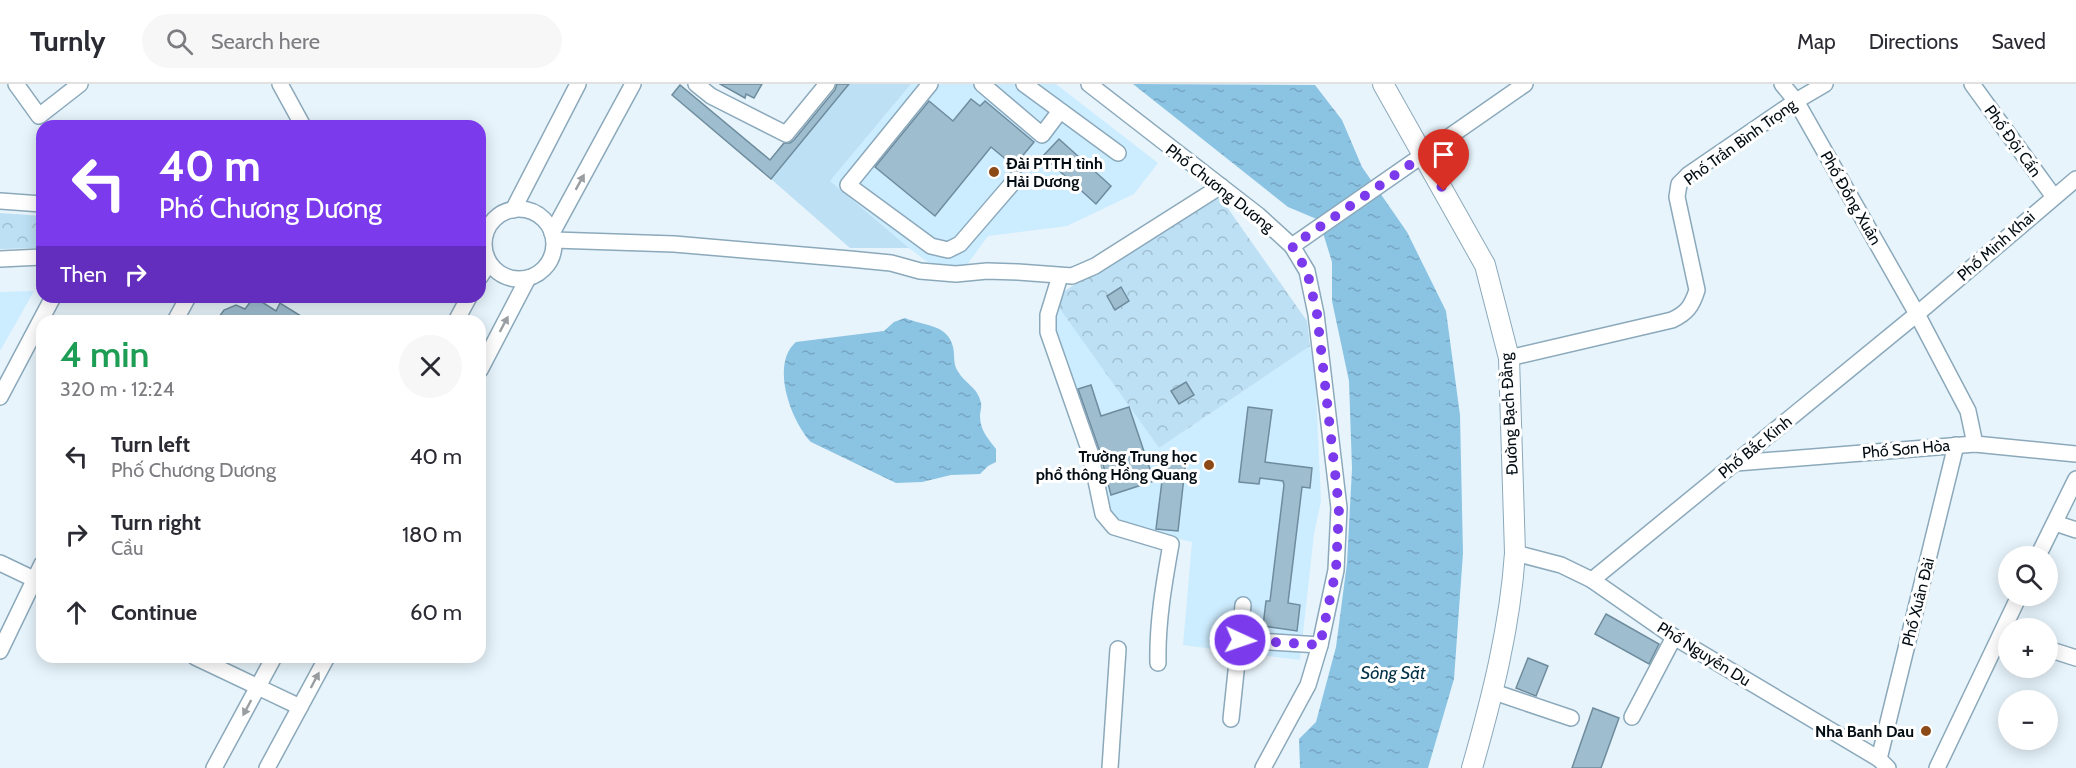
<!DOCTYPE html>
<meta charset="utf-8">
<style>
body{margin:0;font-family:Cabin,sans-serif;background:#f7f7f7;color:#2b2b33;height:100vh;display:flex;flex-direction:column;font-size:22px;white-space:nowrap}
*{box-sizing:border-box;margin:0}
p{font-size:20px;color:#7c7c81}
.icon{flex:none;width:33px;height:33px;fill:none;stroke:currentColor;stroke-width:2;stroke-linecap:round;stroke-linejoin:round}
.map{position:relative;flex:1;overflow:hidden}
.side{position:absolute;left:36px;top:231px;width:450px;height:348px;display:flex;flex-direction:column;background:#fff;border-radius:18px;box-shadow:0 3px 15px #0003}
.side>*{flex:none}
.top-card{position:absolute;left:36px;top:36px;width:450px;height:183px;border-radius:18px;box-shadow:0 3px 15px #0003;background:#7c3aed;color:#fff;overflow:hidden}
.fabs{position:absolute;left:1998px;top:462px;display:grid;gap:12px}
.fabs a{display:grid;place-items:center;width:60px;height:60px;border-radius:50%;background:#fff;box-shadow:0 3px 15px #0003;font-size:30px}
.pin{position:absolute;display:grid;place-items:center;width:51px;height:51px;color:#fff;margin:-62px -26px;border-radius:50% 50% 50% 0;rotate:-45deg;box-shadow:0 0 6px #0007}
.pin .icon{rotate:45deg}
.me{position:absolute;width:66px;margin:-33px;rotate:93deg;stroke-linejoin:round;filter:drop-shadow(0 0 4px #0008)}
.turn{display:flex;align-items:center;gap:21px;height:126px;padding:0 24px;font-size:27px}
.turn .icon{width:78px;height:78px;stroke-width:2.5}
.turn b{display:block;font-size:42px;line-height:51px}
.then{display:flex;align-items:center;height:57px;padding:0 24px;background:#0003;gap:12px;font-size:22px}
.round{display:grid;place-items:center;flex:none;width:63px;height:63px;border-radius:32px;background:#f7f7f7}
.summary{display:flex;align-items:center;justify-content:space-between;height:102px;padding:0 24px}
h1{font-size:36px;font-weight:600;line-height:45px;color:#1e9e55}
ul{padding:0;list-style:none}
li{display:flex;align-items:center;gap:18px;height:78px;padding:0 24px}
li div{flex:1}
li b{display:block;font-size:22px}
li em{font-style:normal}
header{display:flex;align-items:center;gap:36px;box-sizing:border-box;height:84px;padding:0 30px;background:#fff;border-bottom:2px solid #e1e1e2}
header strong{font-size:28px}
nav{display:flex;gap:33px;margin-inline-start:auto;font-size:21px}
.search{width:420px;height:54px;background:#f7f7f7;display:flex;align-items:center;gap:15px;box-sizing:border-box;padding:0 21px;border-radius:33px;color:#7c7c81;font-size:22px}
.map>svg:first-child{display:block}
</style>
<header>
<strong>Turnly</strong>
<div class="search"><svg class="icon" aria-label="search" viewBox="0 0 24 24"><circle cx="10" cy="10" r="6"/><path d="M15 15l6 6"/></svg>Search here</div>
<nav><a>Map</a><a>Directions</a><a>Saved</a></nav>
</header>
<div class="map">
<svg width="2076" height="684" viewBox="0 0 2076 684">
<defs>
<pattern id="park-crowns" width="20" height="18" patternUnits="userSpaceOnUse" patternTransform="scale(1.5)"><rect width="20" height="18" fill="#bde0f4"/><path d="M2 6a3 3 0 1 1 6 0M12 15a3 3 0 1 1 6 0" fill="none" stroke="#a1bfd0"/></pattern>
<pattern id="water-ripples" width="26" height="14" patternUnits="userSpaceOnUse" patternTransform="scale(1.5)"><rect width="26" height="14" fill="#8bc3e3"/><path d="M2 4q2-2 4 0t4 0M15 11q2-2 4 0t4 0" fill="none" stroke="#76a6c2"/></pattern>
</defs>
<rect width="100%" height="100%" fill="#e7f4fb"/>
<g fill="#ccecff">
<path d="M911,0H1056L1158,79L1134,110L1067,142L988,152L966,182L942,183L926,177L909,164L830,97Z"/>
<path d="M34,207L0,267V208Z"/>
<path d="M1058,220L1159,364L1310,262L1315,288L1321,417L1314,450L1300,576L1183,561L1192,458L1133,444L1119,436L1110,425L1053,239Z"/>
</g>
<g fill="url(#park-crowns)">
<path d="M1206,111L1222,116L1307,237L1310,262L1159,364L1053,215Z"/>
<path d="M0,129L42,132V164L0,165Z"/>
</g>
<path fill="#bde0f4" d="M849,0H911L830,97L909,164H850L771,95Z"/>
<g fill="url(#water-ripples)">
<path d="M1133,0L1315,1L1342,36L1362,83L1407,148L1446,227L1460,331L1463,469L1454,595L1428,684H1300L1299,655L1316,638L1336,563L1347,479L1352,385L1349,297L1332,217V178L1319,136L1288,123Z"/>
<path d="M905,234C924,242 948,240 953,263C955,271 953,279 957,286C964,299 978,303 981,319C982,323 980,328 980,332C980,346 988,355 996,365V378L988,382L980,390L951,391L922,398L896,399L811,358C791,337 770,280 796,258L884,247L894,238Z"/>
</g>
<g fill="#9ebdcf" stroke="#6e8c9d" stroke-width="1.5">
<path d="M720,0H762L754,14L746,10L745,14Z"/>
<path d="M837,0H849L771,95L672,11L680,1L770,76L784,59H790L794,56L835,6Z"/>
<path d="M971,15L980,22L985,17L1034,58L1014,82L991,63L935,132L875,83L929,17L953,37Z"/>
<path d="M1059,55L1111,102L1096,120L1043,72Z"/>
<path d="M1121,203L1129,217L1115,226L1107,212Z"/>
<path d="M254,213L276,227L280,219L309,237H216L224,226L236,221L245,225Z"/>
<path d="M1186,298L1194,311L1179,320L1171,307Z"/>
<path d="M1091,301L1101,332L1129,323L1154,397L1111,411L1099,365L1078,305Z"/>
<path d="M1248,323L1272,326L1265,378L1312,384L1310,404L1302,403L1288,519L1300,521L1297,547L1263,542L1266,517H1270L1284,401L1283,397L1260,394L1259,400L1239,398Z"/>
<path d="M1165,373L1186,375L1178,447L1156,445Z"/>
<path d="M1606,530L1659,560L1649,580L1595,550Z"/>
<path d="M1528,574L1548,582L1536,612L1516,604Z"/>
<path d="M1593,624L1619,634L1601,684H1572Z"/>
</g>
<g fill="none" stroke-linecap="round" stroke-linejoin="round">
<defs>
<g id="minor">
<path d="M16,0L39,32L80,0"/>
<path d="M280,0L303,42"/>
<path d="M696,0L711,12L786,50L827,0"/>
<path d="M930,0L848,101L931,162L948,166L960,160L1016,95"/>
<path d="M982,0L1042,51L1060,27"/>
<path d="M1024,0L1118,69"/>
<path d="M1089,0L1258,131L1292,162L1307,187L1316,230L1339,424L1336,486L1320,561L1308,601L1263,684"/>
<path d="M1782,0L1796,17L1917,230L1968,327L1975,360"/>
<path d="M1972,0L2054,113"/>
<path d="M0,117L42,120"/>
<circle cx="519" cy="160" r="35"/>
<path d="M513,126L578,0"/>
<path d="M552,149L633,0"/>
<path d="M554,156L674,160L850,175L891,179L920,187L956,190L987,187L1018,188L1072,192L1095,182L1221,102"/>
<path d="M1292,162L1525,0"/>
<path d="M0,175L42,173"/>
<path d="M1060,192L1048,231V248L1090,368L1103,430L1114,443L1171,460C1164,499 1157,539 1158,579"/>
<path d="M480,193L489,179"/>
<path d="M175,237L188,213"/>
<path d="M456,237L469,213"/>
<path d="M1509,274L1672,236C1687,229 1692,222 1697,206L1677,113L1679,100L1688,91L1796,17L1825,0"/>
<path d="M480,286L528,194"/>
<path d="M0,313L53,213"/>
<path d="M1736,379L1975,360L2076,370"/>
<path d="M2055,439L2076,446"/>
<path d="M1515,469L1561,481L1592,496L1674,553L1879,675L1888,684"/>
<path d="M2038,472L2076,395"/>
<path d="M0,479L42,499"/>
<path d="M1592,496L1917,230L2076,95"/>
<path d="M1240,556L1320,561"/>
<path d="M2048,565L2076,574"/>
<path d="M0,567L42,480"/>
<path d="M195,573L300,623"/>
<path d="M1494,608L1571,634"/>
<path d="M1632,633L1674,553"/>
<path d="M1231,635L1243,521"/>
<path d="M1879,675L1956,361"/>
<path d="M214,684L274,573"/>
<path d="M267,684L327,573"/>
<path d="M1110,684L1118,565"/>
<path d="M1937,684L2019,512"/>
</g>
<path id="major" d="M1383,0L1485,181L1509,274L1515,469C1510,543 1492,614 1472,684"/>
</defs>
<use href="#minor" stroke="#8ba9bb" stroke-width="18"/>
<use href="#major" stroke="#8ba9bb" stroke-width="22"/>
<use href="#minor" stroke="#fff" stroke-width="15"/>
<use href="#major" stroke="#fff" stroke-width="20"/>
</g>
<defs><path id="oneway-solid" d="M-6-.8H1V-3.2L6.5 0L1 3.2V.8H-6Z" transform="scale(1.5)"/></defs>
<g fill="#9a9ea1">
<use href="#oneway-solid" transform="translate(580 98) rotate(-61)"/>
<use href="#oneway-solid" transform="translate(504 240) rotate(-62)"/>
<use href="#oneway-solid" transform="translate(315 596) rotate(-62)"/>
<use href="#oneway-solid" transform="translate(247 624) rotate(118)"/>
</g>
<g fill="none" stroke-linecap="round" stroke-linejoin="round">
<path stroke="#7c3aed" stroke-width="10" stroke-dasharray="0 18" d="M1240,556L1320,561L1336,486L1339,424L1317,230L1307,187L1292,162L1424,71L1444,107"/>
</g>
<g fill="#8c4a17" stroke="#fff" stroke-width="2">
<circle cx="994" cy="88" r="6"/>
<circle cx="1209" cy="381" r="6"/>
<circle cx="1926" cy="647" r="6"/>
</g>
<g text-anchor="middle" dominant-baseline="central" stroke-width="6" stroke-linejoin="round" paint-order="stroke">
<g font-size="16" fill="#030d13" stroke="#fff">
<text transform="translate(2013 57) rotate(54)">Phố Đội Cấn</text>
<text transform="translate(1740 58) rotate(-36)">Phố Trần Bình Trọng</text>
<text transform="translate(1220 104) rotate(38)">Phố Chương Dương</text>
<text transform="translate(1851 114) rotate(60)">Phố Đồng Xuân</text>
<text transform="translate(1996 162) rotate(-41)">Phố Minh Khai</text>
<text transform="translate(1509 330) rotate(-93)">Đường Bạch Đằng</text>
<text transform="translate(1755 363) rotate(-39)">Phố Bắc Kinh</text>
<text transform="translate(1906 365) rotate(-5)">Phố Sơn Hòa</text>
<text transform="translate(1918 518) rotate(-76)">Phố Xuân Đài</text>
<text transform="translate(1704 570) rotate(32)">Phố Nguyễn Du</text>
</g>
<g font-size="16" font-weight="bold" fill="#030d13" stroke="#fff" text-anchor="end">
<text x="1006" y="79" text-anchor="start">Đài PTTH tỉnh<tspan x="1006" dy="18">Hải Dương</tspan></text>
<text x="1197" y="372">Trường Trung học<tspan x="1197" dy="18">phổ thông Hồng Quang</tspan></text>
<text x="1914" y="647">Nha Banh Dau</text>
</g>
<g font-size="18" font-style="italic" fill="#003046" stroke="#fff">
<text x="1393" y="589">Sông Sặt</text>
</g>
</g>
</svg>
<div class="fabs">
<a><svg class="icon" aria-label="search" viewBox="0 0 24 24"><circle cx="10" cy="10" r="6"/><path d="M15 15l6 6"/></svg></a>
<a>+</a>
<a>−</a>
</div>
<div class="pin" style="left:1444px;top:107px;background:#d93025"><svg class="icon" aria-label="arrive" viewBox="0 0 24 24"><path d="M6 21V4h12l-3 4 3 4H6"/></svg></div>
<svg class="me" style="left:1240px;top:556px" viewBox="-20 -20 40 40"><circle r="17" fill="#7c3aed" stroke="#fff" stroke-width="3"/><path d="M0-11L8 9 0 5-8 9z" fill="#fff"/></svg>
<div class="top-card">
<div class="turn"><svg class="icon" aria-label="left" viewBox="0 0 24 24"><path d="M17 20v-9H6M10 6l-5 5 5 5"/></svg><div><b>40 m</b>Phố Chương Dương</div></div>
<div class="then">Then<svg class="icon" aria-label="right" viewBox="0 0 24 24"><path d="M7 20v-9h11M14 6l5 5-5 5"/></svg></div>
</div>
<section class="side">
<div class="summary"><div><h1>4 min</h1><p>320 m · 12:24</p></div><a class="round"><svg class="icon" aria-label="close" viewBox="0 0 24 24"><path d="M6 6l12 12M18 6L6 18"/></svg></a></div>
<ul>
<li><svg class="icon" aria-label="left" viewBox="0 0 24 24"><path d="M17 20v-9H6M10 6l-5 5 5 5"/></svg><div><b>Turn left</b><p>Phố Chương Dương</p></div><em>40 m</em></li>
<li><svg class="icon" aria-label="right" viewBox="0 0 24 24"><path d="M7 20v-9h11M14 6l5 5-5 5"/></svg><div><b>Turn right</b><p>Cầu</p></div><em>180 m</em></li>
<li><svg class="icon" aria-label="ahead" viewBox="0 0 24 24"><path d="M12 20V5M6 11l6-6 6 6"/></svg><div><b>Continue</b></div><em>60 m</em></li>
</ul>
</section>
</div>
